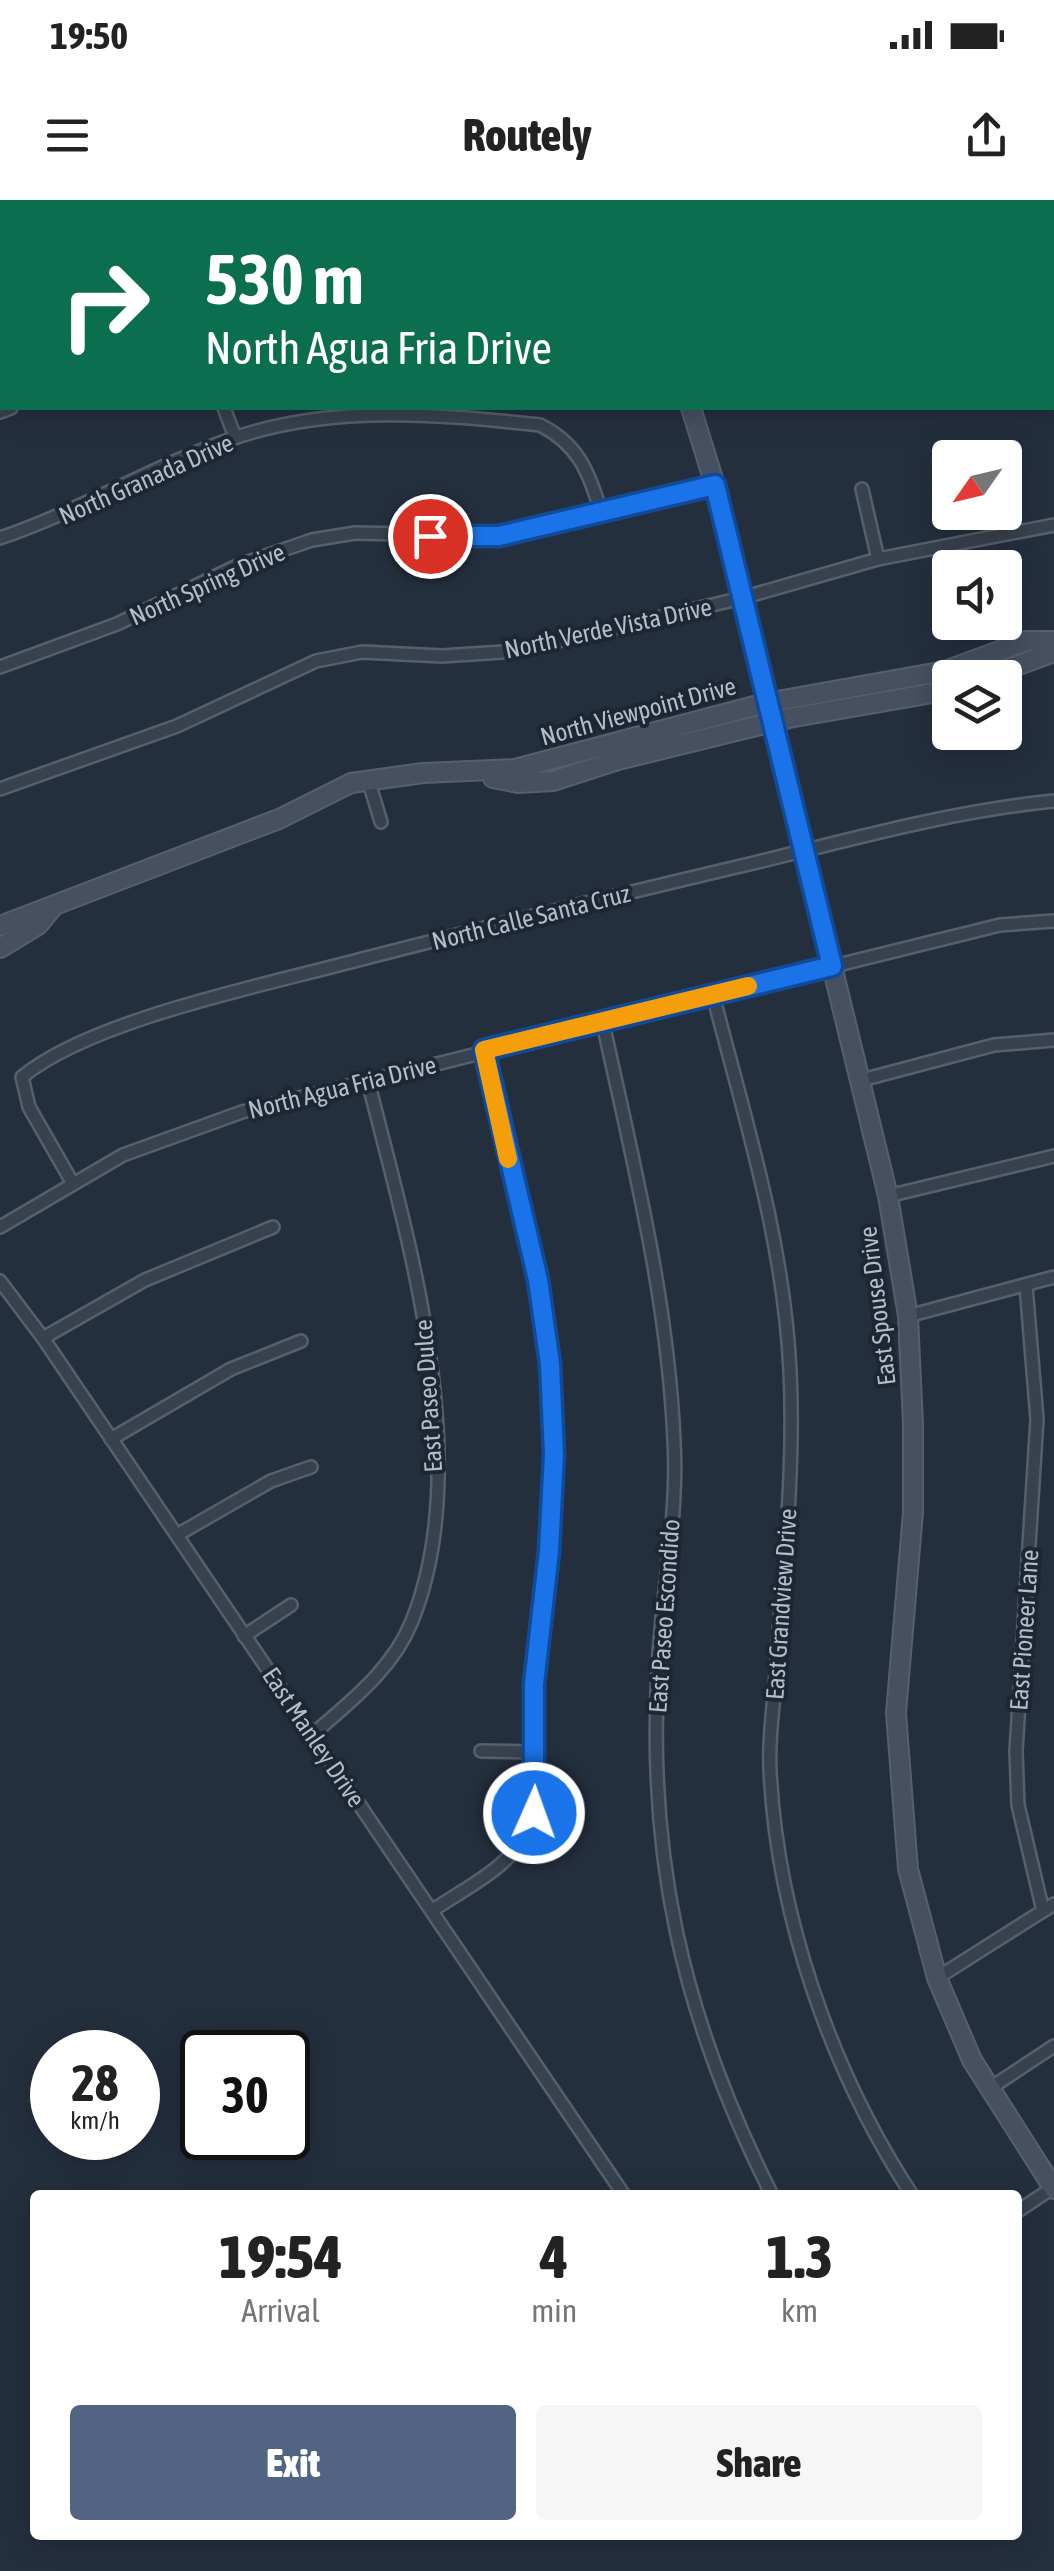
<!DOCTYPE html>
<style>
body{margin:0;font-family:"Asap Condensed",sans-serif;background:#f6f6f6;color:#222;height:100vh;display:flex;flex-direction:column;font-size:38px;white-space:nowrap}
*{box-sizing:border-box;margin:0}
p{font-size:32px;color:#767676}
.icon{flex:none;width:55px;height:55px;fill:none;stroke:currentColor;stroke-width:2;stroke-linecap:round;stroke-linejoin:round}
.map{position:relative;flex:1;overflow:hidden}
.drawer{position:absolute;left:30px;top:1990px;width:992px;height:350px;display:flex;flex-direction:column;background:#fff;border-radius:10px;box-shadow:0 5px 25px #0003}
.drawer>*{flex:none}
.top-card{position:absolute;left:0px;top:0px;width:1055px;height:210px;box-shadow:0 5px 25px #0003;background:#0b6e4f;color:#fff;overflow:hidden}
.needle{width:65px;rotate:236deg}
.controls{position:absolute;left:932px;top:240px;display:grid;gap:20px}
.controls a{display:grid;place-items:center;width:90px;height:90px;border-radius:10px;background:#fff;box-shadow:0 5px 25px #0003;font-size:50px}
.speed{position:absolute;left:30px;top:1830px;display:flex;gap:20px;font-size:50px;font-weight:700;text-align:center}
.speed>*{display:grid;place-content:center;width:130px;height:130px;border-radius:50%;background:#fff;box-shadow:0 5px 25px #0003;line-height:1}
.speed small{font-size:25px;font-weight:400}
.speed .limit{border:5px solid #111;border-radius:15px;background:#fff;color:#111}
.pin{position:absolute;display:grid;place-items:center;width:85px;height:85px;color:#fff;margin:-42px;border:5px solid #fff;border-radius:50%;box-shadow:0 2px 10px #0007}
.me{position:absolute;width:110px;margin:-55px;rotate:2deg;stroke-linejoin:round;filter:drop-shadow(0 0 8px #0008)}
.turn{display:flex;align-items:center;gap:35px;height:210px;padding:0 40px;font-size:45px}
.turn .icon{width:130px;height:130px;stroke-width:2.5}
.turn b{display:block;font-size:70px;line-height:85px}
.eta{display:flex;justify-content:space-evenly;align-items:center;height:170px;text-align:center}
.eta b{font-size:60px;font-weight:800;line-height:70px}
.action{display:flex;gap:20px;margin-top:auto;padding:20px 40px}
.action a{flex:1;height:115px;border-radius:10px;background:#516482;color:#fff;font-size:40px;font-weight:800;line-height:115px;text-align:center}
.action a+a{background:#f6f6f6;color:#222}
.status{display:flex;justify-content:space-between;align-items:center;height:70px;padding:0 50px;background:#fff;direction:ltr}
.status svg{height:28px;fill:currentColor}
header{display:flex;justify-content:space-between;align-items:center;height:130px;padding:0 40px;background:#fff;font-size:45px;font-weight:800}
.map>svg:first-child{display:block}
</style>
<div class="status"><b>19:50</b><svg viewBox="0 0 49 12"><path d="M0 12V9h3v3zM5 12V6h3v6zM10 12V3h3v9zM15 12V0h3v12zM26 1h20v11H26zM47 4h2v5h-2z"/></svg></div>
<header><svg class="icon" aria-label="menu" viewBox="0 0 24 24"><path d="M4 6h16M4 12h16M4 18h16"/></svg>Routely<svg class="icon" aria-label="share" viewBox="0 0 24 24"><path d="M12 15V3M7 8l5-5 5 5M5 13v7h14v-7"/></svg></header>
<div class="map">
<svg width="1054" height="2371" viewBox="0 0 1054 2371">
<rect width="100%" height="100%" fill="#242f3e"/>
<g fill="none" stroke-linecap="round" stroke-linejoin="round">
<defs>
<g id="street">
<path d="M454,0L456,2"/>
<path d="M631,0L635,2"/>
<path d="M870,0L876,2"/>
<path d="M32,2L36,0"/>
<path d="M241,2L244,0"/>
<path d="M0,24L2,22"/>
<path d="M1052,56H1054"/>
<path d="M1052,181H1054"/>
<path d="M224,208L235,237"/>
<path d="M0,212L11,208"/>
<path d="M862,289L878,359"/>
<path d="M1005,311L1007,332"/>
<path d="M0,338C80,311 151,267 231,239C331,204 437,214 540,225C578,244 589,272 601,312"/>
<path d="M0,467L117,424L239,365L312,340L355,333L499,336L715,285"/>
<path d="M368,579L381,622"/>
<path d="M0,589L177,526L316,461L362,452L442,456L516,451L742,398L878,359L1054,325"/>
<path d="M713,795C745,919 784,1042 790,1171C795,1271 783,1372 776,1472C774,1504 768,1538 770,1570C777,1717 832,1873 912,1995"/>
<path d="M603,823C633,962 668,1099 674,1241C678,1312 664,1383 659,1453C645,1653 682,1817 772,1995"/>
<path d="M858,881L994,845L1054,840"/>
<path d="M72,982L29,907L22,877C92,819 270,784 362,759C494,725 626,693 758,662C856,638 953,611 1054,601"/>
<path d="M888,996L1054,956"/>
<path d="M0,1027L123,955L242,912L1000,725L1054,721"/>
<path d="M0,1081L43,1138L624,1995"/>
<path d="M1026,1086L1037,1219L1016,1551L1018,1605L1043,1711"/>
<path d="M908,1116L1054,1077"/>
<path d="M43,1138L145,1080L273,1027"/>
<path d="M111,1239L231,1169L301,1141"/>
<path d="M177,1335L271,1281L311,1267"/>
<path d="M244,1436L291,1405"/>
<path d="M312,1535C350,1502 393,1469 412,1421C476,1262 408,1040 368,881"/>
<path d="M481,1551L536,1552"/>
<path d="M433,1710C464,1689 509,1668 526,1633C548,1589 532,1530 534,1482C538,1406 554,1331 554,1255C554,1116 514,985 483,850"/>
<path d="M937,1778L1054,1704"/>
<path d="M989,1889L1054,1846"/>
<path d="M1018,2011L1054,1987"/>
</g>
<g id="secondary">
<path d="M260,0L262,2"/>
<path d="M691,208L715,285L888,996L908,1116L913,1224V1312L896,1513L908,1669L937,1778L972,1860L1054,1989"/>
<path d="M984,478L1054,452"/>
<path d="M493,578L518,583L553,581L618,560L789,518L950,490"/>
<path d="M0,726L279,619L351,583L423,573L515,569L766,503L945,471L1026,441H1054"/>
<path d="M0,748L38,725L52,708"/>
</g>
</defs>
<use href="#street" stroke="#565f6c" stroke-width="16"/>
<use href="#secondary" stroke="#565f6c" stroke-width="22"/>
<use href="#street" stroke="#38414e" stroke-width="11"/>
<use href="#secondary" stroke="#465061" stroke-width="18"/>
</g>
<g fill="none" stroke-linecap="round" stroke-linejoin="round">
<defs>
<path id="route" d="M430,336H499L715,285L832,766L484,850L538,1080L550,1164L554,1255L549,1351L534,1484V1613"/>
</defs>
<use href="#route" stroke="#114b97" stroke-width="25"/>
<use href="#route" stroke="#1a73e8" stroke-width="18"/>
<path stroke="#f59e0b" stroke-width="18" d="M508,959L484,850L748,786"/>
</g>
<g text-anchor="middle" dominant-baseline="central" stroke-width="8" stroke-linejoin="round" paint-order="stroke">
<g font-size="25" fill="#b4bcc9" stroke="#1d2633">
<text transform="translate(146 279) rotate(-24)">North Granada Drive</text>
<text transform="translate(207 384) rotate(-24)">North Spring Drive</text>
<text transform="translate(608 428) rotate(-12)">North Verde Vista Drive</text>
<text transform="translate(638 511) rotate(-15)">North Viewpoint Drive</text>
<text transform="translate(531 717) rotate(-14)">North Calle Santa Cruz</text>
<text transform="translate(342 887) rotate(-14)">North Agua Fria Drive</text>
<text transform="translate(877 1106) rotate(-97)">East Spouse Drive</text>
<text transform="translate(428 1196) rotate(-94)">East Paseo Dulce</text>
<text transform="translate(781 1404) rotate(-86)">East Grandview Drive</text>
<text transform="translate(664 1416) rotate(-86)">East Paseo Escondido</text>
<text transform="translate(1024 1430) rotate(-86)">East Pioneer Lane</text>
<text transform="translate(314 1537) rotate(56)">East Manley Drive</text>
</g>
</g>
</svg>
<div class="controls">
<a><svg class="needle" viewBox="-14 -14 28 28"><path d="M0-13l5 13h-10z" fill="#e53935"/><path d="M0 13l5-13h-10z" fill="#767676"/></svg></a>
<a><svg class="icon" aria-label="sound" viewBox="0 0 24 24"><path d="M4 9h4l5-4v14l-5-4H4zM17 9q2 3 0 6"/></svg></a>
<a><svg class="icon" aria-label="layers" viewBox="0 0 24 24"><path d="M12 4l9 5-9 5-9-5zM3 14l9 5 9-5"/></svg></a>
</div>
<div class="speed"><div>28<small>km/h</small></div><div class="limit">30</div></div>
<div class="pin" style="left:430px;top:336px;background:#d93025"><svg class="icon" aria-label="arrive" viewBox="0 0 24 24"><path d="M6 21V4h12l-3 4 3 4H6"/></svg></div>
<svg class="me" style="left:534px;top:1613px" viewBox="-20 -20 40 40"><circle r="17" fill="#1a73e8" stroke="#fff" stroke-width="3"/><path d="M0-11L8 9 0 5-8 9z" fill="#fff"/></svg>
<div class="top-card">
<div class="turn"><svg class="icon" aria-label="right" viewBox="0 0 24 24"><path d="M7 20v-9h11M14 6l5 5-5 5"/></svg><div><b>530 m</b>North Agua Fria Drive</div></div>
</div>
<section class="drawer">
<div class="eta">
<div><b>19:54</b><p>Arrival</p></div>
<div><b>4</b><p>min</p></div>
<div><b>1.3</b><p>km</p></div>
</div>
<div class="action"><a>Exit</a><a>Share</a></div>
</section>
</div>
